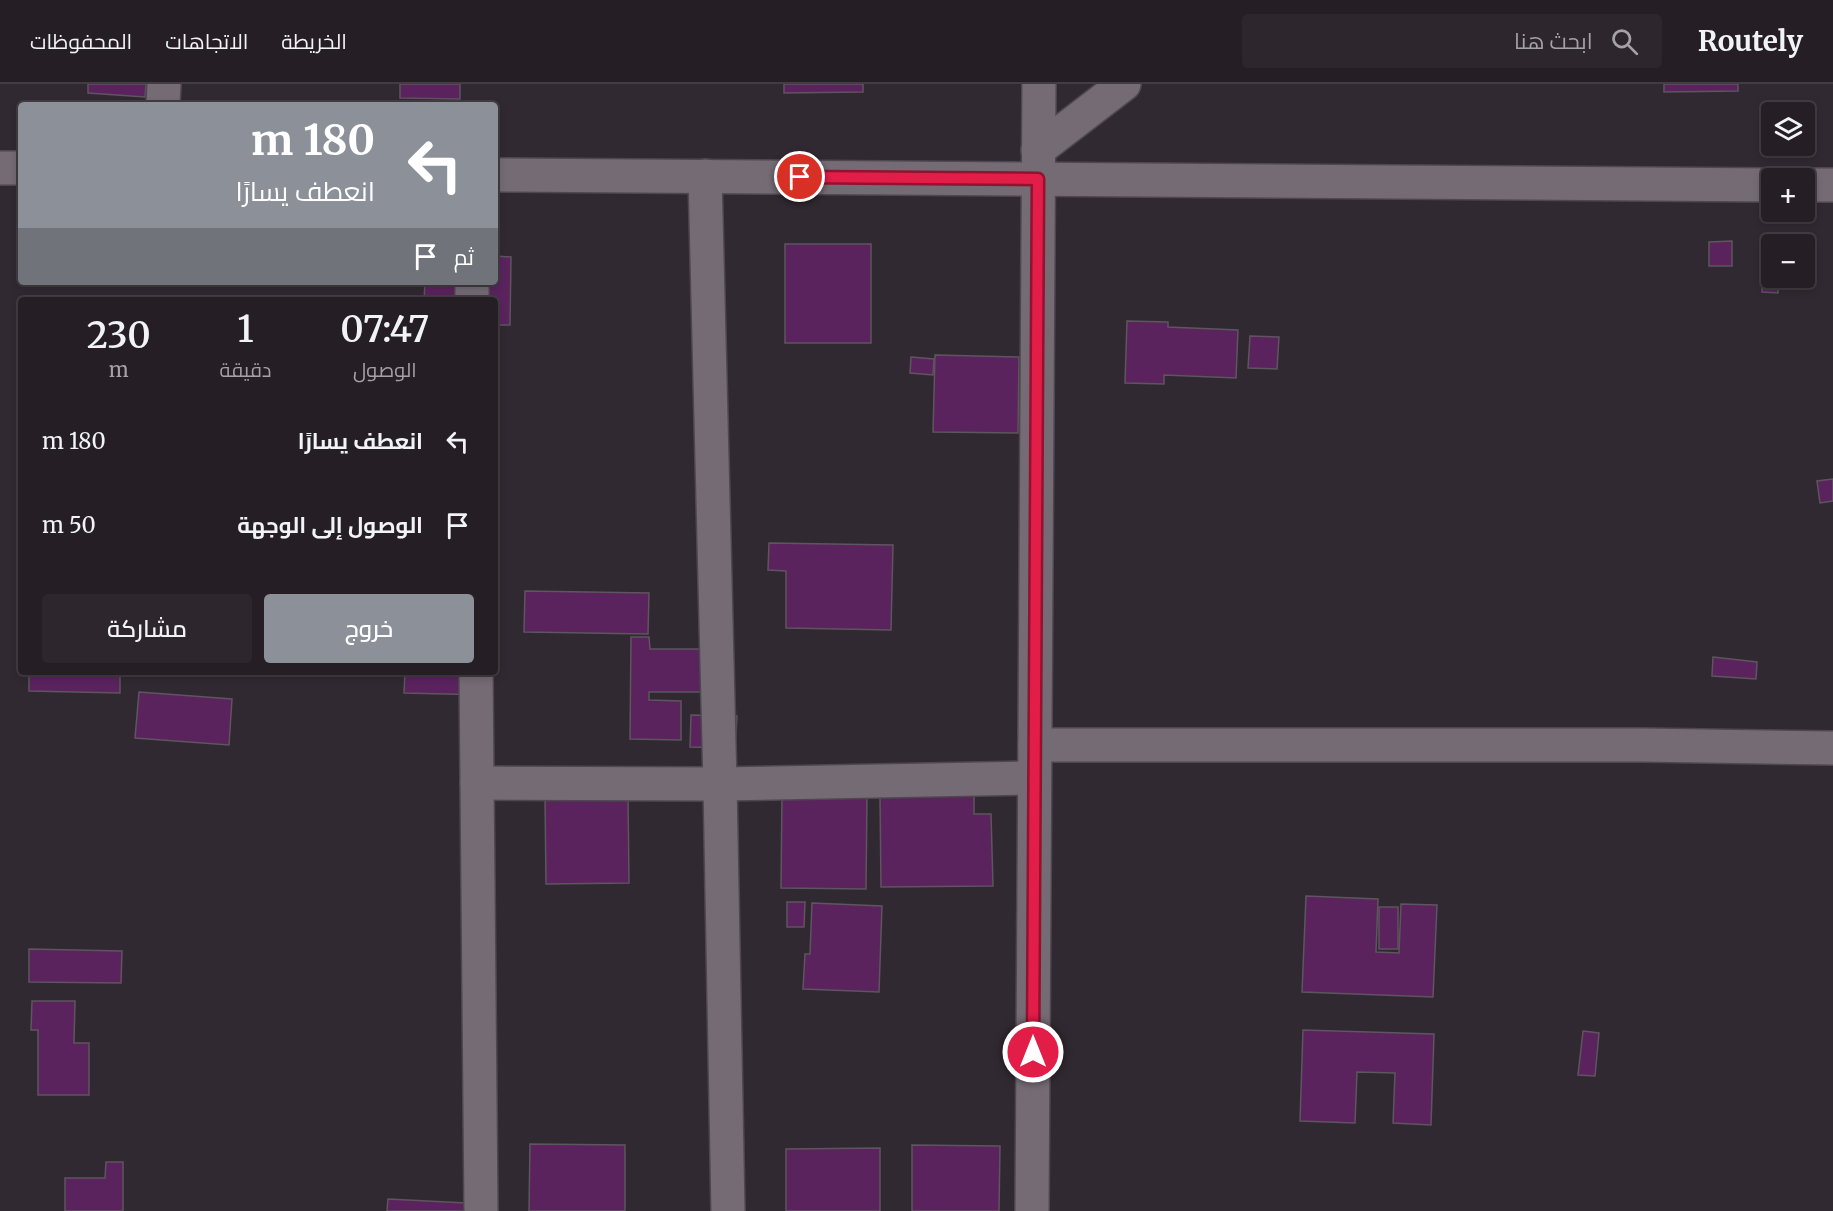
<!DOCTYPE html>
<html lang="ar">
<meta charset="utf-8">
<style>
body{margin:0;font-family:Merriweather,Cairo,serif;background:#2d272d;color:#f1f3f6;direction:rtl;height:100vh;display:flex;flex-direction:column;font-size:22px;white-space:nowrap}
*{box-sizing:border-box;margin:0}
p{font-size:20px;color:#a3a2a7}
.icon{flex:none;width:33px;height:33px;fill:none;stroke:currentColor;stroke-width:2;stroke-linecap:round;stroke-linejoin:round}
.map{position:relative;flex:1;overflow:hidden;direction:ltr}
.details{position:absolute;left:18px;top:213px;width:480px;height:378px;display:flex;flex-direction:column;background:#251f25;border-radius:6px;box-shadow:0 3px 9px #0003,0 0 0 2px #423d42;direction:rtl}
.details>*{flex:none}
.guide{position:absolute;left:18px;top:18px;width:480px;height:183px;border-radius:6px;box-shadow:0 3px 9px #0003,0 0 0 2px #423d42;direction:rtl;background:#8c9099;color:#fff;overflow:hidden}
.controls{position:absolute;left:1761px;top:18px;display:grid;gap:12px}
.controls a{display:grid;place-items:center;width:54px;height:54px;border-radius:6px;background:#251f25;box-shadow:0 3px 9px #0003,0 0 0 2px #423d42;font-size:30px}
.pin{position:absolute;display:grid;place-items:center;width:51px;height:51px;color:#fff;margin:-26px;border:3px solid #fff;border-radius:50%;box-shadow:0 2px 6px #0007}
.me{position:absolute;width:66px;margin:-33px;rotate:0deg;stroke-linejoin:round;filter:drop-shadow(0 0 4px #0008)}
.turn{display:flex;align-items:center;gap:21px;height:126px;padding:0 24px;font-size:27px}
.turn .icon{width:78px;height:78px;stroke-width:2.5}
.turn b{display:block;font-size:42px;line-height:51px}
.then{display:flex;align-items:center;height:57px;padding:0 24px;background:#0003;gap:12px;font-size:22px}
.eta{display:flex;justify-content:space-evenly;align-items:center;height:102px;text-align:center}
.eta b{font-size:36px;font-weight:600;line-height:42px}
.action{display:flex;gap:12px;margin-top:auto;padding:12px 24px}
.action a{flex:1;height:69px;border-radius:6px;background:#8c9099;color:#fff;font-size:24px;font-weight:600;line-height:69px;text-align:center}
.action a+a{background:#2d272d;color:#f1f3f6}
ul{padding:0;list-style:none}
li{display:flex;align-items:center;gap:18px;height:84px;padding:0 24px}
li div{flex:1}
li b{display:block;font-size:22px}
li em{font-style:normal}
header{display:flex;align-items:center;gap:36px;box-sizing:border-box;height:84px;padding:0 30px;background:#251f25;border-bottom:2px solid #423d42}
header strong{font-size:28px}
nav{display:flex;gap:33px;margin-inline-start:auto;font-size:21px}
.search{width:420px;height:54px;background:#2d272d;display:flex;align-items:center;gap:15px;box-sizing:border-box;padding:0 21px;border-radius:6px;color:#a3a2a7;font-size:22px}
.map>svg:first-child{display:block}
</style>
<header>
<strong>Routely</strong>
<div class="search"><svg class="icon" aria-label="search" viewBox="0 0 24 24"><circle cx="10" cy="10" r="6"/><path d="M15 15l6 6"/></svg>ابحث هنا</div>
<nav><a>الخريطة</a><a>الاتجاهات</a><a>المحفوظات</a></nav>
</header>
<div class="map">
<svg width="1833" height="1127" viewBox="0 0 1833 1127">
<rect width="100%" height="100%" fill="#312931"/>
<g fill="#5a235e" stroke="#5e555e" stroke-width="1.5">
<path d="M88,0H146L145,13L88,9Z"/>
<path d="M400,0H460V15L400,14Z"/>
<path d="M784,0H863V8L784,9Z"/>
<path d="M1664,0H1738V7L1664,8Z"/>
<path d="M1732,157V182H1709V158Z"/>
<rect x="785" y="160" width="86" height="99"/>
<path d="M495,172L511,173L510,241H495V216H424L425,198H495Z"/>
<path d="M1763,185L1772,186V194H1779L1778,209L1762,208Z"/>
<path d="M1127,237L1168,238V243L1238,246L1236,294L1164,291V300L1125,299Z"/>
<path d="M1250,252L1279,253L1277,285L1248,284Z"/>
<path d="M935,271L1019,273L1018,349L933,348Z"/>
<path d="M911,273L934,275L933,291L910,289Z"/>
<path d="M1833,395V417L1820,419L1817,397Z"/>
<path d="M769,459L893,461L891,546L786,544V487L768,486Z"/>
<path d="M525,507L649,509L648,550L524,548Z"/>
<path d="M631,553H649L650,565H710V608H649V616L681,617V656L630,655Z"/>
<path d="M1713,573L1757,578L1756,595L1712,592Z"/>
<path d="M29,588H120V609L29,607Z"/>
<path d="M405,588H488L487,611L404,609Z"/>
<path d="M139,608L232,615L229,661L135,654Z"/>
<path d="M691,631L737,632L735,664L690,663Z"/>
<path d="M782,710H867L866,805L781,804Z"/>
<path d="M974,711V730H991L993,802L881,803L880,712Z"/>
<path d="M628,712L629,799L546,800L545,713Z"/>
<path d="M1306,812L1378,815L1376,868L1399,869L1401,820L1437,821L1433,913L1302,908Z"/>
<path d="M787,818H805L804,843H787Z"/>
<path d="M812,819L882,822L879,908L803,905L805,870H810Z"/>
<rect x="1379" y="823" width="19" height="42"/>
<path d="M29,865L122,867L121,899L29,898Z"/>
<path d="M32,917H75L74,959H89V1011H38V946H31Z"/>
<path d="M1303,946L1434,950L1431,1041L1393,1039L1395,989L1357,988L1355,1039L1300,1037Z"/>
<path d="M1583,947L1599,949L1595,992L1578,991Z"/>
<path d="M530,1060L625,1061V1127H529Z"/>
<path d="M912,1061L1000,1062L999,1127H912Z"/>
<path d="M880,1064V1127H786V1065Z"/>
<path d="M106,1078H123V1127H65V1094H105Z"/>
<path d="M388,1115L466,1119V1127H387Z"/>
</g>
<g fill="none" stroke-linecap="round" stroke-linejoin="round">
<defs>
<g id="street">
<path d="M163,21L164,0"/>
<path d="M1038,66L1124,0"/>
<path d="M0,84H21"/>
<path d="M495,91L1772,101"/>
<path d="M705,92L720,700L728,1127"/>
<path d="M1804,101H1833"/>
<path d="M472,198V216"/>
<path d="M476,588L481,1127"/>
<path d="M1035,661H1642L1833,664"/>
<path d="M477,699L720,700L1034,694"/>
<path d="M1032,1127L1039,0"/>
</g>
</defs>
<use href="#street" stroke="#4e484e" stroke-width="36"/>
<use href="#street" stroke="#746b75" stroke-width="33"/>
</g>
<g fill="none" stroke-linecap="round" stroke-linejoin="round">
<defs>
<path id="route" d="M800,93L1038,95L1033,968"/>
</defs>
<use href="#route" stroke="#92132f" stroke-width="15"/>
<use href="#route" stroke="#e11d48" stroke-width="10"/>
</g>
</svg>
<div class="controls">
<a><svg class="icon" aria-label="layers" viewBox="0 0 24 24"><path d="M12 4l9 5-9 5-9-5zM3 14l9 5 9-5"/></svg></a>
<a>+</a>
<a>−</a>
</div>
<div class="pin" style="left:800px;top:93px;background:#d93025"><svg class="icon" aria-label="arrive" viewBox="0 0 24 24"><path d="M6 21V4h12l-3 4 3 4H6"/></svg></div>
<svg class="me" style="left:1033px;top:968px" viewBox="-20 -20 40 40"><circle r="17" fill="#e11d48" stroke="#fff" stroke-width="3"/><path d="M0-11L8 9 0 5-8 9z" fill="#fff"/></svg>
<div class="guide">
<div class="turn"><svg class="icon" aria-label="left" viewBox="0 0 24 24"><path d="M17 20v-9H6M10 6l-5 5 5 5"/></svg><div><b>180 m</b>انعطف يسارًا</div></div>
<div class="then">ثم<svg class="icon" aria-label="arrive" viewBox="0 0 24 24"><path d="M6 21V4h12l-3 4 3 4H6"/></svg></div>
</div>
<section class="details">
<div class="eta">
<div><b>07:47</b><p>الوصول</p></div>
<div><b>1</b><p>دقيقة</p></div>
<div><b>230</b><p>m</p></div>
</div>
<ul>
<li><svg class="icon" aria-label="left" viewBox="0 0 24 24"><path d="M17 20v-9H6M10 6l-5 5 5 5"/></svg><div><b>انعطف يسارًا</b></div><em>180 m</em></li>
<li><svg class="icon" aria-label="arrive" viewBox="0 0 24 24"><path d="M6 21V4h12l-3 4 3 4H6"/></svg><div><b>الوصول إلى الوجهة</b></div><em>50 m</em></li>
</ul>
<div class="action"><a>خروج</a><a>مشاركة</a></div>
</section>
</div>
